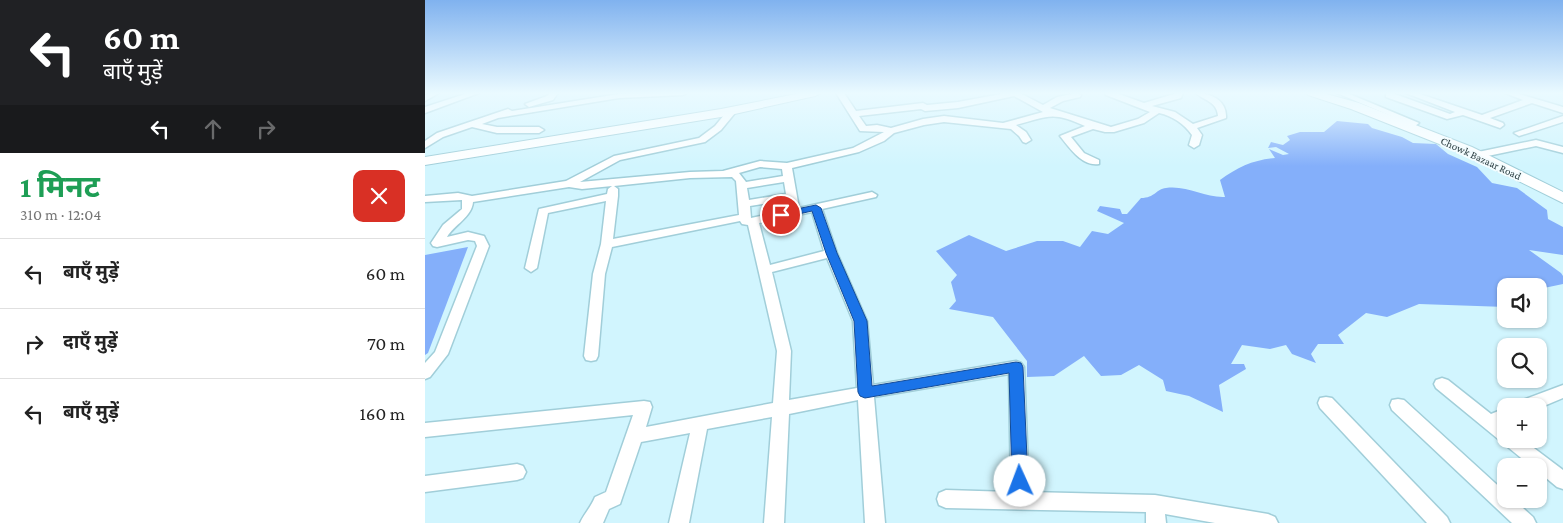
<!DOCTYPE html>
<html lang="hi">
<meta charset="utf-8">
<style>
body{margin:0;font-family:"Crimson Pro","Noto Sans Devanagari",serif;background:#f6f6f6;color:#222;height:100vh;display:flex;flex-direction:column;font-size:19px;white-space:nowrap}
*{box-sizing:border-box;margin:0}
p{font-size:16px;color:#767676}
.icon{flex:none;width:28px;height:28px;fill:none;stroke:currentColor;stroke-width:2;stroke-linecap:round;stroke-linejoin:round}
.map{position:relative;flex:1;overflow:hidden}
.sheet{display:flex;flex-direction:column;background:#fff;width:425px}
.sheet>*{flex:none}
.guide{background:#202124;color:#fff;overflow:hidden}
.tools{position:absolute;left:1072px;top:278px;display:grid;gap:10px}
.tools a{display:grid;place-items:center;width:50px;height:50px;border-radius:10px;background:#fff;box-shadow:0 1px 4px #0004;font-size:25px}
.pin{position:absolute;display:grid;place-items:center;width:42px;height:42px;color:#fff;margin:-21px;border:2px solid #fff;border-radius:50%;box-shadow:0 1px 5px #0007}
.me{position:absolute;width:55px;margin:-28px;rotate:358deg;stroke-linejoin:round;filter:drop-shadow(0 0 4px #0008)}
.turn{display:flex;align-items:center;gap:18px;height:105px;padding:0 20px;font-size:22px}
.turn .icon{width:65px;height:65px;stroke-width:2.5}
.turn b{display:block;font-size:35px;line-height:42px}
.lanes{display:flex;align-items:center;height:48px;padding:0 20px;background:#0003;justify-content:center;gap:25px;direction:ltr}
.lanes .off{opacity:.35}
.round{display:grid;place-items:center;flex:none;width:52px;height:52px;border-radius:10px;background:#f6f6f6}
.overview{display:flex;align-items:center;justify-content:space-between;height:85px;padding:0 20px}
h1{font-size:30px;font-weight:700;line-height:38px;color:#1e9e55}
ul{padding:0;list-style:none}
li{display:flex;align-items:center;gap:15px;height:70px;padding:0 20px;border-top:1px solid #e0e0e0}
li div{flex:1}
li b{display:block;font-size:19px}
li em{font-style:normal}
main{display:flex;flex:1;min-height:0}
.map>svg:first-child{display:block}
</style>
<main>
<section class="sheet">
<div class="guide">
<div class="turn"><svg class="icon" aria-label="left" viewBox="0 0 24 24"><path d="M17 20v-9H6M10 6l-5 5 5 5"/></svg><div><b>60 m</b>बाएँ मुड़ें</div></div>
<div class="lanes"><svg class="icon" aria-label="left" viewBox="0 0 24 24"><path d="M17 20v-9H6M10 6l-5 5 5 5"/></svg><svg class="icon off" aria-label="ahead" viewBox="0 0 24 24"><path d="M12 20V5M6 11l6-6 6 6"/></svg><svg class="icon off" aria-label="right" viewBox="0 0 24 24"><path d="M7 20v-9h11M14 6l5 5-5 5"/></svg></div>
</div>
<div class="overview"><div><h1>1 मिनट</h1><p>310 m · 12:04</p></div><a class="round" style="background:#d93025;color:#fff"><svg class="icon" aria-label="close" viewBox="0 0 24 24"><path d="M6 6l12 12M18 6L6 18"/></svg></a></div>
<ul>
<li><svg class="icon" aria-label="left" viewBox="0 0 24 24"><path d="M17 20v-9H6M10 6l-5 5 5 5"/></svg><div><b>बाएँ मुड़ें</b></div><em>60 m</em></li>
<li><svg class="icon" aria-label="right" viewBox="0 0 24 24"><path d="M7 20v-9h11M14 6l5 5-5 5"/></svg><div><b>दाएँ मुड़ें</b></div><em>70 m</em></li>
<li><svg class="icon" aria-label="left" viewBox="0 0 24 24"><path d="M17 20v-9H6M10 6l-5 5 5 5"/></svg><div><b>बाएँ मुड़ें</b></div><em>160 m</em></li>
</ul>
</section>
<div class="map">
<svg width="1138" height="523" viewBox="0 0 1138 523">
<rect width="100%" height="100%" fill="#d1f5fe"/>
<g fill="#84affa">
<path d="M912,121L943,124L947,128L977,137L988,143L1011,144L1023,154L1052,167L1067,183L1092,188L1122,210L1123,219L1138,227V255L1104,250L1136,273L1138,276V284L1119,288L1114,299V286H1081V307L994,304L962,317L941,313L913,335L919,344H893L886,354L891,363L867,354L861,345L845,349L817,345L806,364H819L821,369L794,385L798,412L764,396L741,391L738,380L714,365L696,375L676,376L659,356L629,376L602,377V361L568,317L524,309L531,301L526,282L532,275L511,251L544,235L581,251L612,241H638L655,247L667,231L683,234L699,223L672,211L675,206L695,209L697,214H702L716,198C730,198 731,189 741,188C762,185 780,198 800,197L795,180C813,167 828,160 850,158L844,149L858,155L864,154L851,147L843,148L846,142L858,145L865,140L862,136L875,132H899Z"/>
<path d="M43,247L3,353L0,355V255Z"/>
</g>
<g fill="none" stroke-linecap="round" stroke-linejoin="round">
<defs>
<g id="street">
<path d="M5,93H14L0,101V95Z"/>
<path d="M43,93H54L0,113V107Z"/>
<path d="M125,93H133L128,100L104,107L100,104L122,96Z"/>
<path d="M262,93L258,95L194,98L73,118L57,124L72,127H114L119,130L114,133H72L47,127L18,137L0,148V141L12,133L83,109L87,111L194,94Z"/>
<path d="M411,93H419L431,111L498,103L502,105L533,102L581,93H595L618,105L632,97L652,93L656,95L655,97L638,101L625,108L686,127L713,119L725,112L681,95L680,93H691L719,103L749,94L750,93H758L756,98L727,106L750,112L768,124L793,116C792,101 779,101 771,93C787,93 802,101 801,118L772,128L777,135L774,145L769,148L764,145L767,135C759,124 748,116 734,113L719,123L689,132H680L668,129L646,137L659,153L674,160V164C657,167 644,147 635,136L660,126C628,111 623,116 591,125L601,132L606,140L601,143L598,142L594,136L586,129L519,122L499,125L469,133L459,141L434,152L367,168L374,208L447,192L452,195L451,197L397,209L412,253L442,321L448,385L591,361L596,363L599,367L604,492L730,495L843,514L850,517L853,523H790L740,514L741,523H721V512L521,508L514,505L512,499L514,493L521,490L586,492L584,374L449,397L460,523H440L433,400L364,414L359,523H339L347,417L282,429L264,523H244L265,433L216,442L195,504L184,509L178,523H155C159,514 166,507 170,497L181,492L208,415L0,437V423L219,401L225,402L227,407L221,427L348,403L352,351L323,225L317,224L315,221L187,247L180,274L173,356L171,360L166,361L161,360L159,356L168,274L176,244L181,201L123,213L112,268L106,272L100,268L114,209L182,194L183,189L187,186L157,189L144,187L48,202C47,217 29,225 22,237L43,232L59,236L64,246L23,354L5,377L0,379V363L10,352L52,246L50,241L43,240L12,247L8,246L6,243L18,225L37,209V200L0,202V196L33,193L47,196L141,181L189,156L274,138L290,126L304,109H310V113L296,130L280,142L195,160L155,182L265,172L298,171L335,161L362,163L428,148L459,132L435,131ZM589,96L618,112L578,123L519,116L498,119L466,128L452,125L441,126L434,116L496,109L500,111L533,108ZM335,167L357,169L358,176L321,182L314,173ZM307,177L311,181L314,215L188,239L193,196V189L189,186L265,178ZM359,182L361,194L324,200L322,188ZM362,200L363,210L326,218L325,206ZM387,212L399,251L345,265L334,223ZM402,258L428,321L432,388L364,400L366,351L347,272Z"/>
<path d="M912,93H922L994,123L990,126L987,125Z"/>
<path d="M961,93H967L1025,114L1030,112L981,93H992L1057,115L1098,100L1080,93H1091L1138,107V113L1107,103L1065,118L1078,123L1079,125L1075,128L1038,115L1022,119L961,97Z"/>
<path d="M1138,116V122L1094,136L1089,133Z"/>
<path d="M1111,140L1138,147V153L1111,146L1053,158L1048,155L1053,152Z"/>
<path d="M1017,378L1023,380L1066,414L1081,408V422L1078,424L1081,426V439H1097L1138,470V489L1132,487L1114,472V466H1106L1011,388L1009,384L1011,380Z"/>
<path d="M1138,385V398L1114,408L1093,406L1095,401Z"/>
<path d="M901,397L907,398L1022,517L1025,523H1002L895,408L893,403L895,398Z"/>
<path d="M973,399L979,400L1081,493V499H1088L1108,517L1111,523H1087L967,410L965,405L967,400Z"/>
<path d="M92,464L98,466L101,472L98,478L92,480L0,492V476Z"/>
</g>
<g id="secondary">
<path d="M376,93H396L390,96L296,117L0,165V157L296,109Z"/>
<path d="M882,93H898L934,103L1047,147L1138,192V203L1037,153L926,109L883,95Z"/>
</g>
</defs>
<use href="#street" stroke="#a1ced9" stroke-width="3"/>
<use href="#secondary" stroke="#a1ced9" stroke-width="2"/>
<use href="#street" fill="#fff" fill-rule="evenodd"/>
<use href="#secondary" fill="#fff" fill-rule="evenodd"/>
</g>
<linearGradient id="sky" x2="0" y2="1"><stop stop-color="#80b2ef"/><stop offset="0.56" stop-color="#eafaff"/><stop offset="1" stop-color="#eafaff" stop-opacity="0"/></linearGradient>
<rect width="1138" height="166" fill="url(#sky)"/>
<path fill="#1a73e8" stroke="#114b97" d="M391,205L396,208L412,253L442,321L447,386L591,362L596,363L598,367L603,481L601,486L595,488L589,486L587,481L584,373L440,398L435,396L433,392L429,321L401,253L387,211L356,218L350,215L352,213Z"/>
<g text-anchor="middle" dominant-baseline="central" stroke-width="4" stroke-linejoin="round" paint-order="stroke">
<g font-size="11" fill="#2d4044" stroke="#f4fdff">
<text transform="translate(1056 158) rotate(25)">Chowk Bazaar Road</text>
</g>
</g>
</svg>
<div class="tools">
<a><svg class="icon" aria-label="sound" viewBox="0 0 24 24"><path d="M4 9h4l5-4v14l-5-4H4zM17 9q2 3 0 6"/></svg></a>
<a><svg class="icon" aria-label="search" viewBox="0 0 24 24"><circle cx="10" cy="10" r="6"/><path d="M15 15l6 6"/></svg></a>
<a>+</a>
<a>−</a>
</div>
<div class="pin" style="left:356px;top:215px;background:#d93025"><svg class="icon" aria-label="arrive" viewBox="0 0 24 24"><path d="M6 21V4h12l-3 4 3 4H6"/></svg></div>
<svg class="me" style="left:595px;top:481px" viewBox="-20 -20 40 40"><circle r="19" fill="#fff"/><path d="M0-13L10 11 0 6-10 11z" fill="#1a73e8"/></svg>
</div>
</main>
